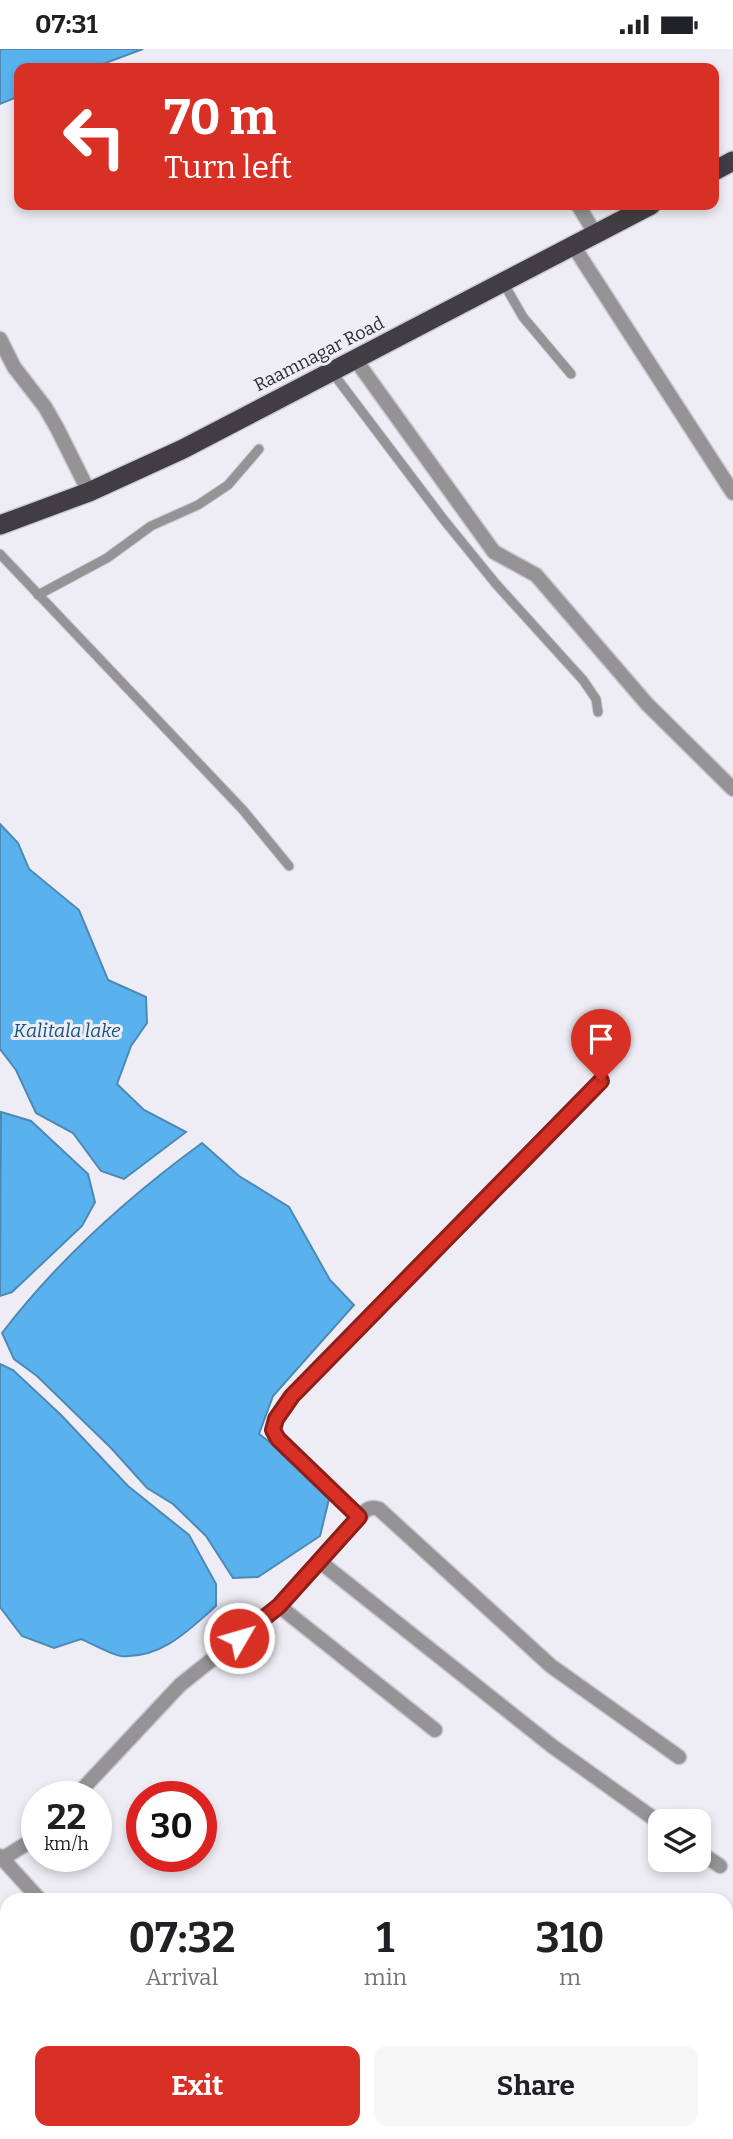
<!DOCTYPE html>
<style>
body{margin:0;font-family:Bitter,serif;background:#f6f6f6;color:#202124;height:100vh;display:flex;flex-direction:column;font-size:26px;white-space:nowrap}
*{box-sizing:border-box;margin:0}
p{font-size:23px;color:#757577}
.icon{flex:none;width:38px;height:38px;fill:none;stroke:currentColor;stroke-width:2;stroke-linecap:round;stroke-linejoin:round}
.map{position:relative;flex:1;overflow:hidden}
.details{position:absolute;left:0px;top:1844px;width:733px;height:247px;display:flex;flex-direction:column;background:#fff;border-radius:21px 21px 0 0;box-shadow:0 4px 10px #0003}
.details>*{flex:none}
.top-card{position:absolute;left:14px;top:14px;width:705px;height:147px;border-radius:14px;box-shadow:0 4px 10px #0003;background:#d93025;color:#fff;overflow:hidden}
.controls{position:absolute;left:648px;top:1760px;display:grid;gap:14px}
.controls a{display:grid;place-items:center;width:63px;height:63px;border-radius:14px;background:#fff;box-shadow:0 4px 10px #0003;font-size:35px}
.speed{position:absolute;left:21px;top:1732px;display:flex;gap:14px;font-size:35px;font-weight:700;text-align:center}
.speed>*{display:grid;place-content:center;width:91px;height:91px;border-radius:50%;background:#fff;box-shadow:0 4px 10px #0003;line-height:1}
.speed small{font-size:18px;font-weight:400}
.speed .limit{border:10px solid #d22;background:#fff;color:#111}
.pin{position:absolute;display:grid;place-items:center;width:60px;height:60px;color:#fff;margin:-72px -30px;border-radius:50% 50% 50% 0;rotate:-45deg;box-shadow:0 0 7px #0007}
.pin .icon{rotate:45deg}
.me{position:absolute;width:77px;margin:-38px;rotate:52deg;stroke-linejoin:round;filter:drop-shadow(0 0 5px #0008)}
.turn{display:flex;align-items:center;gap:24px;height:147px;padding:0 35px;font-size:32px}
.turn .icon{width:91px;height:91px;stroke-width:2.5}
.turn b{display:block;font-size:49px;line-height:60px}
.eta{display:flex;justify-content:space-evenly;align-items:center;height:119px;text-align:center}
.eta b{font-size:42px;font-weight:700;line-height:49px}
.primary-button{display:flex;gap:14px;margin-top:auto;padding:14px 35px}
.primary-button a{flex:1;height:80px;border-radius:14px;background:#d93025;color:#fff;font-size:28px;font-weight:700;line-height:80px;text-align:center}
.primary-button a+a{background:#f6f6f6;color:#202124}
.status{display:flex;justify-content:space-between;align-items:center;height:49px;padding:0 35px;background:#fff;direction:ltr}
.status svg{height:19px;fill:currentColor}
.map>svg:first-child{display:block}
</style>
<div class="status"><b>07:31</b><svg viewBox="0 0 49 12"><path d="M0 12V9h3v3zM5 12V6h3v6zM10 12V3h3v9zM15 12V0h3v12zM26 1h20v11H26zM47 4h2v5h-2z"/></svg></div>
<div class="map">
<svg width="733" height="2090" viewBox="0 0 733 2090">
<rect width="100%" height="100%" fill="#eeedf5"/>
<g fill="#59b2ee" stroke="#4c8ab5" stroke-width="2">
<path d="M0,0H143L92,19H19V47L0,55Z"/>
<path d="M0,775L18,794L29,820L79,861L108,931L146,948L147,974L131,997L117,1035L144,1061L186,1083L124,1130L101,1122L73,1084L36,1064L16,1021L0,1000Z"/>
<path d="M1,1063L31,1072L88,1125L95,1153L82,1177L12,1243L0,1247Z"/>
<path d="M202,1094L239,1127L289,1158L330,1231L354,1256L273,1347L259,1385L299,1415L330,1446L320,1487L258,1528L233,1529L206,1487L173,1455L147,1439L112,1400L37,1327L14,1310L2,1284C58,1211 128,1148 202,1094Z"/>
<path d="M0,1315L13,1321L61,1366L128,1437L189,1486L216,1535V1557C189,1581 161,1610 121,1607C109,1605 93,1595 81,1590L54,1599L22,1587L0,1558Z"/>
</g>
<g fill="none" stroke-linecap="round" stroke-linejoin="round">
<defs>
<g id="service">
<path d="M504,235L523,268L571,325"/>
<path d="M332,323L444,471L496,535L583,631L596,650L598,663"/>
<path d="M0,505L243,761L289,817"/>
<path d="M38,546L107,509L151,477L198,456L228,436L259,400"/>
</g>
<g id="minor">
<path d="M578,156L596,186"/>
<path d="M574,198L733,444"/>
<path d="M0,290L14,318L45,358L57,379L89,443"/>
<path d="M355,310L494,503L536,526L647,655L733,740"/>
<path d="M359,1468L278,1390L273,1381L276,1370L292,1347L601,1032"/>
<path d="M319,1512L552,1697L660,1774"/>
<path d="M279,1557L435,1681"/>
<path d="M75,1748L180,1636L279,1557L359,1468C366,1461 369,1457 379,1460L551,1617L679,1708"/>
<path d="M698,1802L720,1817"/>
<path d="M0,1807L41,1852"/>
<path d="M2,1810L37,1788"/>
<path d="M0,1925L7,1949"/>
<path d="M38,2084V2090"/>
<path d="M373,2084L376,2090"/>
<path d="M450,2084L461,2090"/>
<path d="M251,2090L260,2084"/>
</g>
<g id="trunk">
<path d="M714,122L733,112"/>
<path d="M0,476L89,443L183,400L651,156"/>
</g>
</defs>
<use href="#service" stroke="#cbcad2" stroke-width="11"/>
<use href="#minor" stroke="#cbcad2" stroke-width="17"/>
<use href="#trunk" stroke="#cbcad2" stroke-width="22"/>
<use href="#service" stroke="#959396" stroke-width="9"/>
<use href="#minor" stroke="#959396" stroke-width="14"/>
<use href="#trunk" stroke="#413d42" stroke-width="19"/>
</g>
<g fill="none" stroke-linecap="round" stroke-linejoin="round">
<defs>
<path id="route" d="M239,1589L279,1557L359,1468L278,1390L273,1381L276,1370L292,1347L601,1032"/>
</defs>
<use href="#route" stroke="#8d1f18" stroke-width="18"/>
<use href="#route" stroke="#d93025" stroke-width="12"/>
</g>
<g text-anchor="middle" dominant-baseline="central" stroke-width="6" stroke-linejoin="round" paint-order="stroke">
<g font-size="18" fill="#2e2d30" stroke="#eeedf5">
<text transform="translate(319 305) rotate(-27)">Raamnagar Road</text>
</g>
<g font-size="19" font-style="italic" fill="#13567e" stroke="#eeedf5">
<text x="67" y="981">Kalitala lake</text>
</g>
</g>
</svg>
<div class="controls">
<a><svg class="icon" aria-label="layers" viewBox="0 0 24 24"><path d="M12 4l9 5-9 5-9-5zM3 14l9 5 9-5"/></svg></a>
</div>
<div class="speed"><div>22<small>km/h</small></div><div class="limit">30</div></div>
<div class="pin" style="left:601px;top:1032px;background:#d93025"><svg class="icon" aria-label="arrive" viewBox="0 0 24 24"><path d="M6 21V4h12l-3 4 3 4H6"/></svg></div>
<svg class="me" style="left:239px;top:1589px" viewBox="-20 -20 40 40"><circle r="17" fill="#d93025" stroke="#fff" stroke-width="3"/><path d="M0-11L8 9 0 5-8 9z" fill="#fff"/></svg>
<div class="top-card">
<div class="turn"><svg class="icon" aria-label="left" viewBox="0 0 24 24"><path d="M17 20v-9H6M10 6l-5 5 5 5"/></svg><div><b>70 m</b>Turn left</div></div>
</div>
<section class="details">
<div class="eta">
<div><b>07:32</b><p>Arrival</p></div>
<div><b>1</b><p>min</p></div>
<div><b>310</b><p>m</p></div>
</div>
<div class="primary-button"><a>Exit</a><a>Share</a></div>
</section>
</div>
